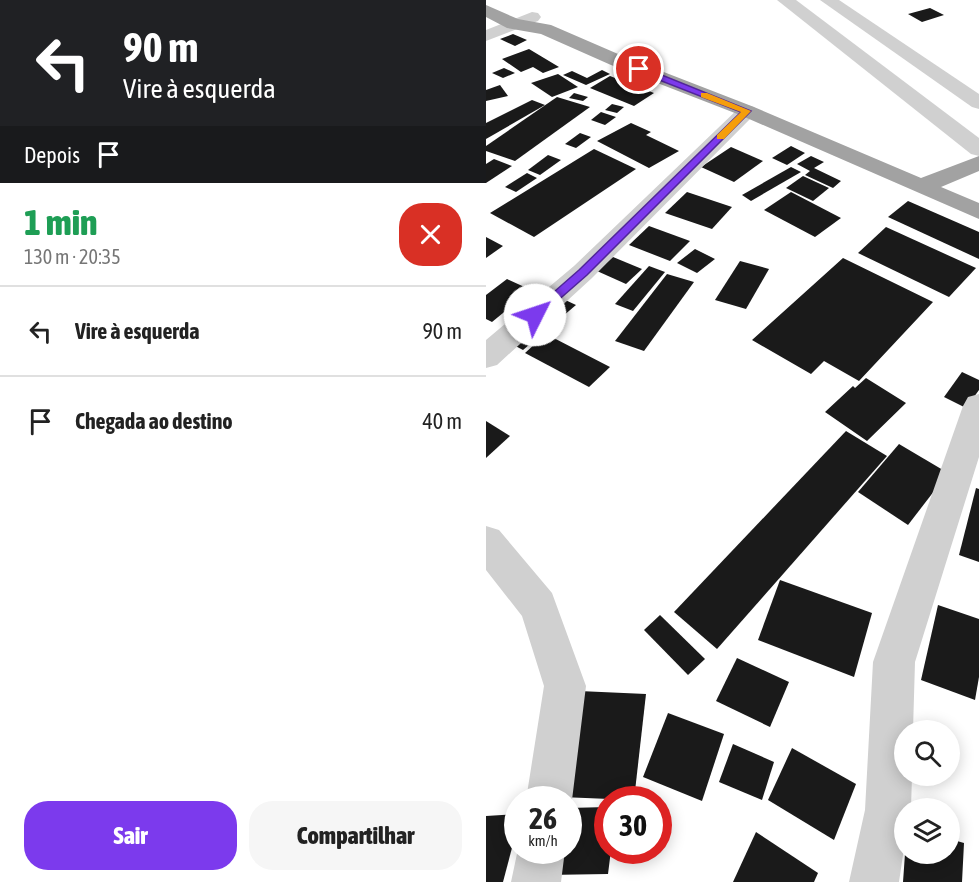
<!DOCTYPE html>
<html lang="pt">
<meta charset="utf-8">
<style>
body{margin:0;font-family:"Asap Condensed",sans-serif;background:#f6f6f6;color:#222;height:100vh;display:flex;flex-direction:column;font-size:22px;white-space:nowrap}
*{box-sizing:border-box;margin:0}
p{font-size:20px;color:#767676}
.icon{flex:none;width:33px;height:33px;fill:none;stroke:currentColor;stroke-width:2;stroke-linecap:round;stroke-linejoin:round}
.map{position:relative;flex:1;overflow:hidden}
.side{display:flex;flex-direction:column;background:#fff;width:486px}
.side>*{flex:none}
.guide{background:#202124;color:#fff;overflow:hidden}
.buttons{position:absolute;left:408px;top:720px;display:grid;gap:12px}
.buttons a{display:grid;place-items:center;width:66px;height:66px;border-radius:50%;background:#fff;box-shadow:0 3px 15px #0003;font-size:30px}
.speed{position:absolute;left:18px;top:786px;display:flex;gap:12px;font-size:30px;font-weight:700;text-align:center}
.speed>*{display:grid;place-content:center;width:78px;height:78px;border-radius:50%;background:#fff;box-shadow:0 3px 15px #0003;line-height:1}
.speed small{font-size:15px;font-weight:400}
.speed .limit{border:9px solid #d22;background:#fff;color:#111}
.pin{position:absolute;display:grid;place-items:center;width:51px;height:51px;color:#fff;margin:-26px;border:3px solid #fff;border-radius:50%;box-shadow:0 2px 6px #0007}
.me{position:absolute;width:66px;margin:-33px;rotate:49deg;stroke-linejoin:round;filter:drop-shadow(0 0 4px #0008)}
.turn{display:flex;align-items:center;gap:21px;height:126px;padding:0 24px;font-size:27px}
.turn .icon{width:78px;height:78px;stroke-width:2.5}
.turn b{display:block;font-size:42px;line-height:51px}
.then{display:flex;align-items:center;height:57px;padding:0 24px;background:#0003;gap:12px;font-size:22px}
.round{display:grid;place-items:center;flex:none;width:63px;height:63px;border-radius:24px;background:#f6f6f6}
.summary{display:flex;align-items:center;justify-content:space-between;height:102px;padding:0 24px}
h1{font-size:36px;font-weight:800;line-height:45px;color:#1e9e55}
.button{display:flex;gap:12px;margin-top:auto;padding:12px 24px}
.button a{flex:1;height:69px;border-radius:24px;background:#7c3aed;color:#fff;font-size:24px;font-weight:800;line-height:69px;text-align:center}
.button a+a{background:#f6f6f6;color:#222}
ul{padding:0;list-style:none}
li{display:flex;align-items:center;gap:18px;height:90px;padding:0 24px;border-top:2px solid #e0e0e0}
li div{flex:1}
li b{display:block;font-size:22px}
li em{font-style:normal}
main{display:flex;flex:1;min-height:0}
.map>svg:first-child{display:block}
</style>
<main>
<section class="side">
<div class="guide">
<div class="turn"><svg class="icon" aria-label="left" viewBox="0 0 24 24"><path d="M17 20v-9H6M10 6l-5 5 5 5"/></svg><div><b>90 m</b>Vire à esquerda</div></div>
<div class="then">Depois<svg class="icon" aria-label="arrive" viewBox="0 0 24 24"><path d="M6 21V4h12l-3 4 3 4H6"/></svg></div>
</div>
<div class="summary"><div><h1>1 min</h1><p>130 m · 20:35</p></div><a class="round" style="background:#d93025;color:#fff"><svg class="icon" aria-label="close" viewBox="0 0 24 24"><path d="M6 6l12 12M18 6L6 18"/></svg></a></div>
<ul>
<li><svg class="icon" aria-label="left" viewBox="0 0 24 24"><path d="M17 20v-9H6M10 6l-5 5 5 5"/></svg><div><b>Vire à esquerda</b></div><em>90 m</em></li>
<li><svg class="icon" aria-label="arrive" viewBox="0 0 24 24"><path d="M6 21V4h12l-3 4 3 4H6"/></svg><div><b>Chegada ao destino</b></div><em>40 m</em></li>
</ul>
<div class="button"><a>Sair</a><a>Compartilhar</a></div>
</section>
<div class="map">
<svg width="493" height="882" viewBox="0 0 493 882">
<rect width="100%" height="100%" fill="#fff"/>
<g fill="#1a1a1a">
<path d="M444,8L458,15L436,22L422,14Z"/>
<path d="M27,34L41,40L29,46L14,39Z"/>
<path d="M43,49L73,67L57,73L47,67L35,72L16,59Z"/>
<path d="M18,68L29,73L17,78L6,73Z"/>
<path d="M116,70L124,74L100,85L77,75L86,71L101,78Z"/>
<path d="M72,74L92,87L66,97L45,83Z"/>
<path d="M124,76L168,93L148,106L104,88Z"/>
<path d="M14,85L22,96L0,101V90Z"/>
<path d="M88,93L102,97L97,101L83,98Z"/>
<path d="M71,97L104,107L29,161L0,151V146Z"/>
<path d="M46,100L59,105L0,139V123Z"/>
<path d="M126,104L138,107L131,113L119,110Z"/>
<path d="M115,112L130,117L119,125L105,120Z"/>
<path d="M145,123L165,132L160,135L193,151L163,168L111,141Z"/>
<path d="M94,133L105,137L90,148L79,144Z"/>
<path d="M305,146L319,153L301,165L286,158Z"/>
<path d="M245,147L277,161L248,182L215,167Z"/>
<path d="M108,149L150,169L48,237L4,213Z"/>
<path d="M62,155L75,160L54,175L42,170Z"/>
<path d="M325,156L338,162L328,168L355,181L347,188L319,175L324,171L311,164Z"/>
<path d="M8,159L26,166L0,183V164Z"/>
<path d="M305,167L315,172L265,201L256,195Z"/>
<path d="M41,173L51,178L30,192L19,187Z"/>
<path d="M317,176L343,188L327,201L300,188Z"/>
<path d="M201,192L246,207L226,229L179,213Z"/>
<path d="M305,192L355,218L329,237L278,210Z"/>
<path d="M422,201L493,232V259L402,217Z"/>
<path d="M163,226L204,241L184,261L143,245Z"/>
<path d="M400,227L490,268L463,297L372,253Z"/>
<path d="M0,237L17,246L0,258Z"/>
<path d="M209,249L229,259L211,273L191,263Z"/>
<path d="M127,257L156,269L140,284L111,271Z"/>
<path d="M357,258L447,302L373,381L338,361L325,374L266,340Z"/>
<path d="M254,261L283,269L260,309L229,300Z"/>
<path d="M163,266L179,272L147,311L129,304Z"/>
<path d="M181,274L208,282L158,351L129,341Z"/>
<path d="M21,279L45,290L6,322L0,319V295Z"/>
<path d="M75,298L90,305L37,350L22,342Z"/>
<path d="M60,334L124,367L103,387L39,353Z"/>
<path d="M476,372L493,380V390L480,408L458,397Z"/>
<path d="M380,378L420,403L381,441L339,412L367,386L369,388Z"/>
<path d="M0,421L24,436L0,458Z"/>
<path d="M360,431L401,456L231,649L188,612Z"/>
<path d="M413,444L462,473L422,525L372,492Z"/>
<path d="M490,488L493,489V562L473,555Z"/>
<path d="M294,580L386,613L368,677L272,640Z"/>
<path d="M452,605L493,619V677L489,700L435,680Z"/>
<path d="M174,615L219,659L202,675L158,630Z"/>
<path d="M251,658L303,682L284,727L230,701Z"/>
<path d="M93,691L160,694L148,800L75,797Z"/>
<path d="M182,713L238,734L216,801L157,777Z"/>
<path d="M247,744L288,762L276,800L233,782Z"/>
<path d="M306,748L370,784L348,840L282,800Z"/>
<path d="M122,807V850H125L122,874L60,875L63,850H82V808Z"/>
<path d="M32,814V825L17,882H0V816Z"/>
<path d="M270,832L332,873L328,882H247Z"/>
<path d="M464,839L478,843L476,882H417L419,854H464Z"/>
</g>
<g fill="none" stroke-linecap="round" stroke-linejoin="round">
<g fill="#d0d0d0" fill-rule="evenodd">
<path d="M46,12L52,13L55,17L52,21L0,41V30Z"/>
<path d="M261,105L268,107L271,111L268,115L106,278L11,365L0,368V340L88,266L254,107Z"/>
<path d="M493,394V457L429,662L427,730H418V776H426L425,808H418V848L413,882H363L379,810L387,662L477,406L482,397Z"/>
<path d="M0,526L13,530L66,593L100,686L86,800L82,809V800H40L58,686L36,616L0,570Z"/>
<path d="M32,849L79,850L75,882H25Z"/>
</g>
<g fill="#d0d0d0" fill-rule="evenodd">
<path d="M291,0H310L493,138V156L485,154Z"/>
<path d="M334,0H353L493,94V109L486,107Z"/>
</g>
<path fill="#a2a2a2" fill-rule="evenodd" d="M0,5L32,19L65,25L139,57L268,107L435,178L493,156V171L455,187L493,203V219L254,115L125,65L55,34L21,28L0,17Z"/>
</g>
<path fill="#7c3aed" stroke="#51269a" stroke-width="1.5" d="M150,67H156L265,111L101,275L53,317H45V312L93,270L255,112L150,71Z"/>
<path fill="#f59e0b" d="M215,93H221L265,111L238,139H231V135L255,112L215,97Z"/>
</svg>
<div class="buttons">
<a><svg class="icon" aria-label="search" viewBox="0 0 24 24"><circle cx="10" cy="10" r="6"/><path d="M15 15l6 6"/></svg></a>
<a><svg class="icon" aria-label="layers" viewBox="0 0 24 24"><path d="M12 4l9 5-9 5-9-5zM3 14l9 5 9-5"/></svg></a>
</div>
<div class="speed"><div>26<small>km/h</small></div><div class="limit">30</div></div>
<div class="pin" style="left:153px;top:69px;background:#d93025"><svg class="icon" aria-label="arrive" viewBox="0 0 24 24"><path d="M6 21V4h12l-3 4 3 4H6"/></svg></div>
<svg class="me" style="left:49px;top:315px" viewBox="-20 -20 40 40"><circle r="19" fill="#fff"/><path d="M0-13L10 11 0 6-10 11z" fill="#7c3aed"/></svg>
</div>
</main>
